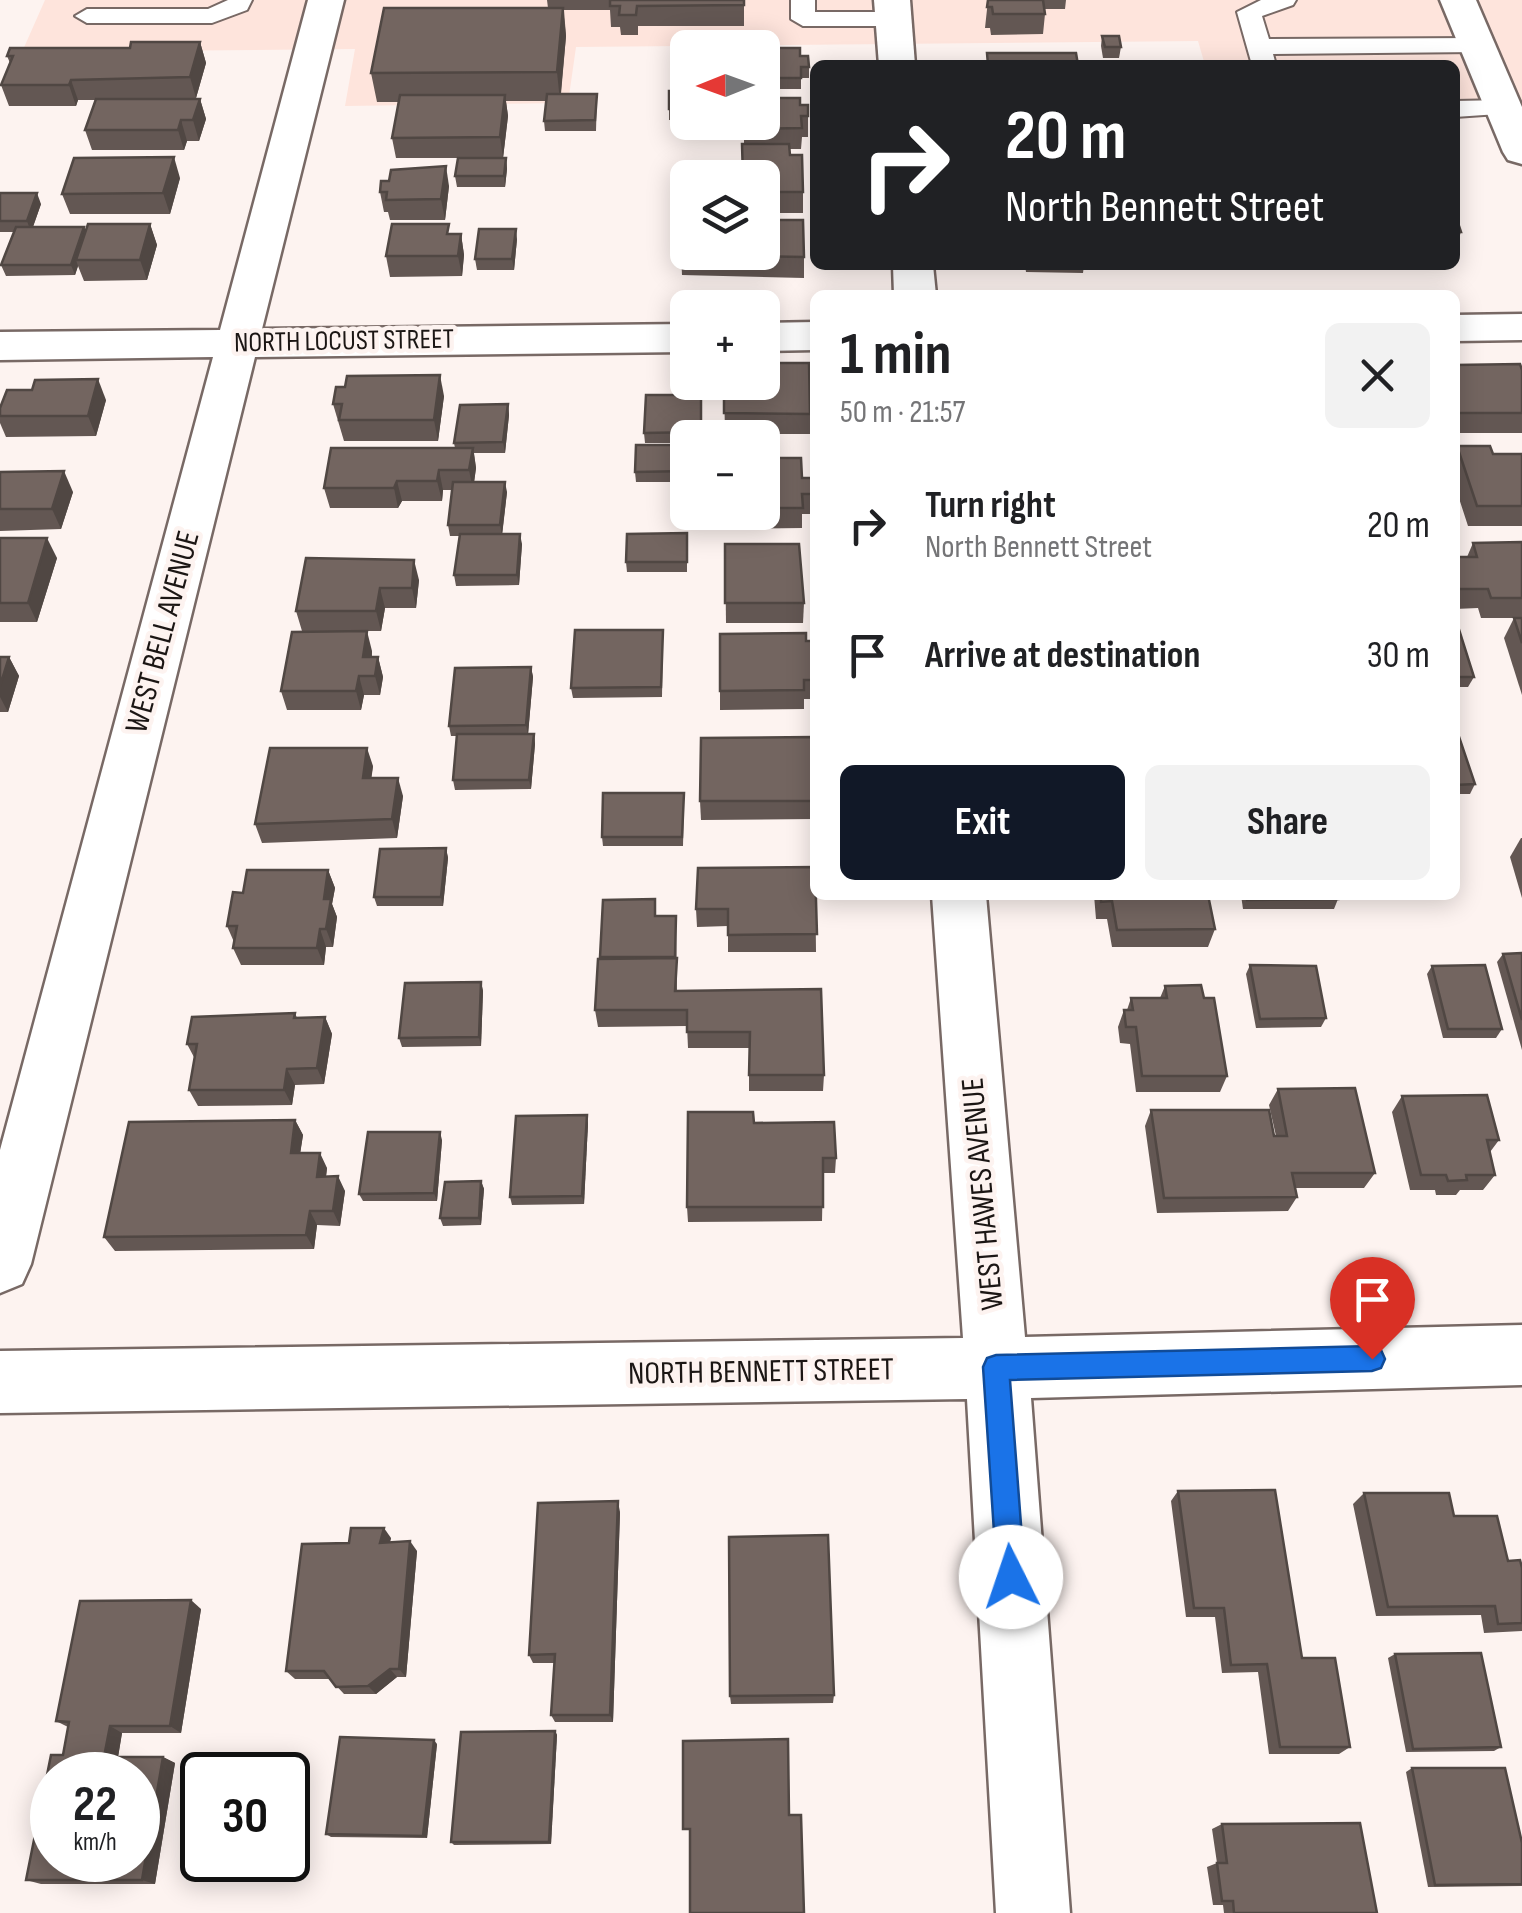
<!DOCTYPE html>
<meta charset="utf-8">
<style>
body{margin:0;font-family:"Sofia Sans Condensed",sans-serif;background:#f2f2f2;color:#202124;height:100vh;display:flex;flex-direction:column;font-size:38px;white-space:nowrap}
*{box-sizing:border-box;margin:0}
p{font-size:32px;color:#757577}
.icon{flex:none;width:55px;height:55px;fill:none;stroke:currentColor;stroke-width:2;stroke-linecap:round;stroke-linejoin:round}
.map{position:relative;flex:1;overflow:hidden}
.panel{position:absolute;left:810px;top:290px;width:650px;height:610px;display:flex;flex-direction:column;background:#fff;border-radius:15px;box-shadow:0 5px 25px #0003}
.panel>*{flex:none}
.guide{position:absolute;left:810px;top:60px;width:650px;height:210px;border-radius:15px;box-shadow:0 5px 25px #0003;background:#202124;color:#fff;overflow:hidden}
.needle{width:65px;rotate:269deg}
.fabs{position:absolute;left:670px;top:30px;display:grid;gap:20px}
.fabs a{display:grid;place-items:center;width:110px;height:110px;border-radius:15px;background:#fff;box-shadow:0 5px 25px #0003;font-size:50px}
.speed{position:absolute;left:30px;top:1752px;display:flex;gap:20px;font-size:50px;font-weight:700;text-align:center}
.speed>*{display:grid;place-content:center;width:130px;height:130px;border-radius:50%;background:#fff;box-shadow:0 5px 25px #0003;line-height:1}
.speed small{font-size:25px;font-weight:400}
.speed .limit{border:5px solid #111;border-radius:15px;background:#fff;color:#111}
.pin{position:absolute;display:grid;place-items:center;width:85px;height:85px;color:#fff;margin:-102px -42px;border-radius:50% 50% 50% 0;rotate:-45deg;box-shadow:0 0 10px #0007}
.pin .icon{rotate:45deg}
.me{position:absolute;width:110px;margin:-55px;rotate:356deg;stroke-linejoin:round;filter:drop-shadow(0 0 8px #0008)}
.turn{display:flex;align-items:center;gap:35px;height:210px;padding:0 30px;font-size:45px}
.turn .icon{width:130px;height:130px;stroke-width:2.5}
.turn b{display:block;font-size:70px;line-height:85px}
.round{display:grid;place-items:center;flex:none;width:105px;height:105px;border-radius:15px;background:#f2f2f2}
.summary{display:flex;align-items:center;justify-content:space-between;height:170px;padding:0 30px}
h1{font-size:60px;font-weight:700;line-height:75px}
.action{display:flex;gap:20px;margin-top:auto;padding:20px 30px}
.action a{flex:1;height:115px;border-radius:15px;background:#111827;color:#fff;font-size:40px;font-weight:700;line-height:115px;text-align:center}
.action a+a{background:#f2f2f2;color:#202124}
ul{padding:0;list-style:none}
li{display:flex;align-items:center;gap:30px;height:130px;padding:0 30px}
li div{flex:1}
li b{display:block;font-size:38px}
li em{font-style:normal}
.map>svg:first-child{display:block}
</style>
<div class="map">
<svg width="1522" height="1913" viewBox="0 0 1522 1913">
<rect width="100%" height="100%" fill="#fdf3f0"/>
<path fill="#fee4dc" d="M45,0H1522V106H1455V65H1205L1198,41L576,47L568,103L345,106L355,49L22,52Z"/>
<g fill="none" stroke-linecap="round" stroke-linejoin="round">
<defs>
<g id="service">
<path d="M228,0H252L247,10L212,23H87L75,16L87,9H208Z"/>
<path d="M791,0H815V12H894L906,19L894,26H803L791,19Z"/>
<path d="M1261,0H1296L1293,5L1262,16L1269,39L1478,38L1490,45L1478,52L1273,54L1276,65H1252L1237,12Z"/>
<path d="M1504,100L1513,103L1517,108L1513,113L1455,117V101Z"/>
</g>
<g id="minor">
<path d="M308,0H344L262,329L688,324V352L255,357L31,1264L22,1284L0,1293V1150L213,357L0,360V332L220,330Z"/>
<path d="M874,0H910L915,65H879Z"/>
<path d="M1440,0H1476L1522,107V164L1508,160L1503,152Z"/>
<path d="M893,265H933L936,295H894Z"/>
<path d="M1522,314V340L1455,341V315Z"/>
<path d="M815,322V350L762,351V323Z"/>
<path d="M932,895H986L1025,1337L1522,1325V1385L1031,1398L1070,1913H996L967,1399L0,1413V1351L963,1338Z"/>
</g>
</defs>
<use href="#service" stroke="#786965" stroke-width="4"/>
<use href="#minor" stroke="#786965" stroke-width="5"/>
<use href="#service" fill="#fff" fill-rule="evenodd"/>
<use href="#minor" fill="#fff" fill-rule="evenodd"/>
</g>
<g fill="#635753">
<path d="M547,0H744V26H638V35H621L620,27H611L610,10H564L566,36L561,94H597L596,131H545L544,121L546,101H506L508,116L503,158H506L507,169L505,187H457L455,176L458,158H396L392,138L399,102H377L371,73L548,8Z"/>
<path d="M988,0H1066L1065,9H1044L1045,14L1043,34L991,35L990,28H985Z"/>
<path d="M1102,36L1121,47L1119,58H1103L1101,46Z"/>
<path d="M200,42L206,63L196,98L141,99H200L206,119L199,141H187L184,150H92L85,130L95,100H78L76,106H9L1,85L10,63L7,56Z"/>
<path d="M762,48L800,56L809,67V78H801V89H762Z"/>
<rect x="669" y="91" width="19" height="29"/>
<path d="M800,105H808V137H802L801,149H789L790,155L803,192V213H762V178H743L742,144H744V129L732,130V122H762Z"/>
<path d="M180,178L170,214H70L62,194Z"/>
<path d="M449,186L445,220H390L388,212H384L380,192Z"/>
<path d="M0,193L41,204L33,227H84L86,231L150,224L157,245L147,280L84,281L78,266L75,275L6,276L1,265L14,232H0Z"/>
<path d="M1455,214L1461,232L1455,249Z"/>
<path d="M451,234H461L464,255L462,276L390,277L386,256Z"/>
<path d="M517,239L514,270H477L475,259Z"/>
<path d="M681,255L804,257V278L682,275Z"/>
<path d="M1025,265H1084L1083,273L1026,272Z"/>
<path d="M1455,365L1522,370V433H1455Z"/>
<path d="M724,383L810,414V434H725Z"/>
<path d="M345,387L444,396L438,441H344L333,404Z"/>
<path d="M701,395L702,438H688V443H645L644,433Z"/>
<path d="M106,400L96,436L6,437L0,423V408Z"/>
<path d="M508,404L509,415L505,453H474L476,468L474,482L507,492L502,534L522,544L519,585L456,586L454,575L460,536H450L448,525L452,490H443L442,501H402L398,508H330L324,488L455,448L454,443Z"/>
<path d="M688,445V482H636L635,472Z"/>
<path d="M1457,446L1493,454H1522V526H1468L1455,486V452Z"/>
<path d="M762,458L802,478H815V514H802V528L728,529L727,512H762Z"/>
<path d="M0,472L73,492L61,529L0,531Z"/>
<path d="M687,533V572H627L626,562Z"/>
<path d="M0,538L57,558L37,622H0Z"/>
<path d="M1522,542V618H1481L1478,608L1455,609V557H1467L1473,543Z"/>
<path d="M725,544L804,603L803,623H726Z"/>
<path d="M306,558L419,580L416,608H385L381,631H302L296,611Z"/>
<path d="M1514,618H1522V695L1504,638Z"/>
<path d="M1455,620L1474,677L1468,687H1455Z"/>
<path d="M663,630L662,697L573,698L571,688Z"/>
<path d="M806,641H815V699H804V709L720,710V691Z"/>
<path d="M372,651V657H378L383,677L380,695H364L361,710H287L281,691Z"/>
<path d="M0,657H9L19,676L8,712H0Z"/>
<path d="M531,667L533,677L528,734H534L535,744L531,789L455,790L453,780L457,736H451L449,726Z"/>
<path d="M1455,725L1475,784L1470,794H1455Z"/>
<path d="M813,751H815L814,819L701,820L700,801Z"/>
<path d="M373,766L371,778L403,796L397,838L262,843L255,824Z"/>
<path d="M684,802L683,846H603L602,837Z"/>
<path d="M1521,838H1522V898L1510,857Z"/>
<path d="M446,848L448,858L443,906H377L374,897Z"/>
<path d="M815,867L816,952H728V926L697,927L696,909Z"/>
<path d="M328,870L335,888L332,904L337,917L333,947H326L324,965H241L233,948L234,942L227,926L243,893Z"/>
<path d="M1094,895H1208L1215,929L1208,947H1112L1107,919H1096Z"/>
<path d="M1241,895H1337L1338,899L1334,909H1243Z"/>
<path d="M656,916L676,925L677,991L824,1075L823,1091H749V1048H688L687,1026L598,1027L595,1010Z"/>
<path d="M1522,953V1050L1497,962L1503,954Z"/>
<path d="M1250,965L1326,1018L1321,1027L1256,1028L1246,974Z"/>
<path d="M1432,966L1502,1029L1496,1038H1443L1427,974Z"/>
<path d="M481,982L483,991L481,1046L402,1047L399,1038Z"/>
<path d="M1165,986L1204,998L1227,1076L1220,1092H1136L1130,1044L1120,1043L1118,1027L1124,1010H1127L1131,998H1160Z"/>
<path d="M295,1013L297,1018L325,1017L332,1034L324,1084L295,1085L292,1105L198,1106L189,1090L195,1059L187,1044Z"/>
<path d="M1278,1089L1375,1173L1364,1188H1295L1297,1197L1288,1211L1157,1213L1145,1126L1151,1110L1276,1136L1269,1105Z"/>
<path d="M1402,1096L1499,1140L1490,1152L1495,1175L1483,1190H1460L1456,1195H1436L1435,1190H1410L1392,1112Z"/>
<path d="M295,1120L303,1135L300,1153L327,1168L326,1177L345,1191L340,1226L317,1225L314,1249L115,1251L104,1237Z"/>
<path d="M588,1123L584,1204L512,1205L510,1197Z"/>
<path d="M754,1123L836,1158L835,1173H823L822,1221L688,1222L687,1207Z"/>
<path d="M442,1140L437,1201H363L359,1194Z"/>
<path d="M481,1181L484,1189L481,1225L443,1226L440,1218Z"/>
<path d="M1178,1491L1302,1658L1350,1747L1339,1754H1269L1258,1672L1222,1673L1215,1617H1186L1171,1501Z"/>
<path d="M1364,1493L1454,1516L1508,1561L1522,1568V1631L1484,1633L1481,1615L1376,1616L1353,1504Z"/>
<path d="M620,1512L613,1722H555L551,1715L554,1663H533L529,1655Z"/>
<path d="M391,1538L390,1542L417,1551L406,1677H397L376,1694H344L330,1679H295L286,1671L349,1543Z"/>
<path d="M201,1609L181,1733H122L118,1757H163L175,1763L155,1884H41L26,1880L63,1755L68,1727L56,1721Z"/>
<path d="M1395,1654L1501,1747L1494,1751L1406,1752L1388,1658Z"/>
<path d="M834,1695L833,1703L731,1704L730,1696Z"/>
<path d="M555,1731L557,1735L551,1844L454,1845L451,1842Z"/>
<path d="M437,1744L427,1838L331,1837L326,1834Z"/>
<path d="M1412,1768L1522,1843V1886L1428,1887L1406,1772Z"/>
<path d="M1222,1824L1377,1913H1224L1223,1905H1213L1207,1867L1217,1863L1212,1829Z"/>
</g>
<g fill="#504743">
<path d="M563,8L566,36L560,101L557,72Z"/>
<path d="M200,42L206,63L196,98L190,77Z"/>
<path d="M71,80L78,100L76,106L69,85Z"/>
<path d="M505,95L508,116L503,158L500,137Z"/>
<path d="M200,99L206,119L199,141L193,120Z"/>
<path d="M181,120L187,141L184,150L178,130Z"/>
<path d="M174,157L180,178L170,214L163,193Z"/>
<path d="M506,158L507,169L505,187L504,176Z"/>
<path d="M446,166L449,186L445,220L441,199Z"/>
<path d="M37,193L41,204L31,232L27,221Z"/>
<path d="M150,224L157,245L147,280L140,260Z"/>
<path d="M84,227L88,238L76,260L78,266L75,275L71,265Z"/>
<path d="M516,229L517,239L514,270L512,259Z"/>
<path d="M461,234L464,255L462,276L458,256Z"/>
<path d="M440,375L444,396L438,441L434,420Z"/>
<path d="M98,379L106,400L96,436L88,416Z"/>
<path d="M508,404L509,415L505,453L503,442Z"/>
<path d="M473,448L476,468L473,490L469,470Z"/>
<path d="M439,470L443,490L442,501L437,481Z"/>
<path d="M64,471L73,492L61,529L52,509Z"/>
<path d="M397,481L402,501L398,508L394,488Z"/>
<path d="M505,482L507,492L502,536L500,525Z"/>
<path d="M520,534L522,544L519,585L517,575Z"/>
<path d="M47,538L57,558L37,622L28,603Z"/>
<path d="M414,560L419,580L416,608L412,588Z"/>
<path d="M380,588L385,608L381,631L376,611Z"/>
<path d="M367,631L372,651L369,676L363,657Z"/>
<path d="M9,657L19,676L8,712L0,697V686Z"/>
<path d="M378,657L383,677L380,695L375,676Z"/>
<path d="M531,667L533,677L528,735L526,725Z"/>
<path d="M359,676L364,695L361,710L356,691Z"/>
<path d="M534,734L535,744L531,789L529,780Z"/>
<path d="M367,748L373,766L369,797L363,778Z"/>
<path d="M398,778L403,796L397,838L392,819Z"/>
<path d="M446,848L448,858L443,906L441,897Z"/>
<path d="M328,870L335,888L332,904L337,917L333,947L326,929L324,899Z"/>
<path d="M320,929L326,947L324,965L317,948Z"/>
<path d="M481,982L483,991L481,1046L479,1037Z"/>
<path d="M325,1017L332,1034L324,1084L317,1068Z"/>
<path d="M287,1069L295,1085L292,1105L284,1090Z"/>
<path d="M587,1115L588,1123L584,1204L582,1196Z"/>
<path d="M295,1120L303,1135L298,1168L291,1153Z"/>
<path d="M440,1132L442,1140L437,1201L434,1193Z"/>
<path d="M320,1153L327,1168L324,1192L317,1177Z"/>
<path d="M338,1176L345,1191L340,1226L333,1211Z"/>
<path d="M481,1181L484,1189L481,1225L479,1218Z"/>
<path d="M310,1211L317,1225L314,1249L306,1235Z"/>
<path d="M618,1501L620,1512L613,1722L610,1715Z"/>
<path d="M384,1528L391,1538L387,1553L380,1543Z"/>
<path d="M410,1541L417,1551L406,1677L399,1669Z"/>
<path d="M191,1600L201,1609L181,1733L170,1726Z"/>
<path d="M390,1669L397,1677L376,1694L368,1686Z"/>
<path d="M110,1726L122,1733L117,1763L104,1757Z"/>
<path d="M555,1731L557,1735L551,1844L549,1842Z"/>
<path d="M434,1740L437,1744L427,1838L423,1836Z"/>
<path d="M163,1757L175,1763L155,1884L142,1880Z"/>
</g>
<g fill="#736560" stroke="#504743" stroke-width="2.5" fill-rule="evenodd">
<path d="M610,0H744V5L637,6L636,15H619L620,6H610Z"/>
<path d="M988,0H1043L1045,14H993L992,7H987Z"/>
<path d="M384,8H563L557,72L371,73Z"/>
<path d="M1102,36H1119L1121,47H1105Z"/>
<path d="M131,42H200L190,77L71,80L69,85H1L13,56H7L10,48H130Z"/>
<path d="M762,48H800V56H808L809,67H801V78H762Z"/>
<path d="M987,53H1076L1078,65H988Z"/>
<rect x="669" y="91" width="19" height="18"/>
<path d="M547,94H597L595,120L544,121Z"/>
<path d="M400,95H505L500,137L392,138Z"/>
<path d="M762,98H800V105H808V116H801L802,128L744,129V122H762Z"/>
<path d="M96,99H200L193,120H181L178,130H85Z"/>
<path d="M742,144H789L790,155H802L803,192H762V178H743Z"/>
<path d="M174,157L163,193L62,194L74,158Z"/>
<path d="M458,158H506L504,176H455Z"/>
<path d="M446,166L441,199L386,200L387,192H380L381,181H389L391,170Z"/>
<path d="M0,193H37L27,221H0Z"/>
<path d="M1455,214L1461,232H1455Z"/>
<path d="M682,215H688V252H762V220H803L804,257L681,255Z"/>
<path d="M88,224H150L140,260H76Z"/>
<path d="M392,224H449L447,234H461L458,256H386Z"/>
<path d="M16,227H84L71,265H1Z"/>
<path d="M479,229H516L512,259H475Z"/>
<path d="M762,363H809L810,414L724,413V383L762,382Z"/>
<path d="M1520,364L1522,370V413H1455V365Z"/>
<path d="M440,375L434,420H339L342,404H333L336,387H345L347,376Z"/>
<path d="M98,379L88,416H0V408L7,390H32L35,380Z"/>
<path d="M646,395H701V432L644,433Z"/>
<path d="M508,404L503,442L454,443L460,405Z"/>
<path d="M636,445H688V471L635,472Z"/>
<path d="M1457,446H1490L1493,454H1522V506H1477Z"/>
<path d="M331,448H473L469,470H439L437,481H397L394,488H324Z"/>
<path d="M762,458H801L802,478H815V494H802L803,508H762Z"/>
<path d="M64,471L52,509H0V472Z"/>
<path d="M453,482H505L500,525H448Z"/>
<path d="M687,533V562H626L627,534Z"/>
<path d="M460,534H520L517,575H454Z"/>
<path d="M0,538H47L28,603H0Z"/>
<path d="M1522,542V598H1491L1488,589H1456L1455,585V557H1477L1473,543Z"/>
<path d="M725,544H799L804,603H725Z"/>
<path d="M306,558L414,560L412,588H380L376,611H296Z"/>
<path d="M1514,618H1522V643Z"/>
<path d="M1455,620H1456L1474,677H1455Z"/>
<path d="M575,630H663L661,687L571,688Z"/>
<path d="M367,631L363,657H378L375,676H359L356,691H281L292,632Z"/>
<path d="M806,633V641H815V680H804V690L720,691V634Z"/>
<path d="M0,657H9L0,686Z"/>
<path d="M531,667L526,725L449,726L455,668Z"/>
<path d="M1455,725L1475,784L1455,785Z"/>
<path d="M457,734H534L529,780H453Z"/>
<path d="M813,737V751H815L814,801H700L701,738Z"/>
<path d="M270,748H367L363,778H398L392,819L255,824Z"/>
<path d="M603,793H684L682,837H602Z"/>
<path d="M446,848L441,897H374L380,849Z"/>
<path d="M815,867L817,934L728,935V909H696L698,868Z"/>
<path d="M247,870H328L324,899H331L326,929H320L317,948H233L237,926H227L233,892L243,893Z"/>
<path d="M1101,895H1208L1215,929L1117,930L1112,901L1101,902Z"/>
<path d="M1246,895H1337L1338,899L1247,900Z"/>
<path d="M655,899V916H676L675,957H600L603,900Z"/>
<path d="M1522,953V1020L1503,954Z"/>
<path d="M677,958L675,991L821,989L824,1075H749L750,1032H687V1010H595L598,959Z"/>
<path d="M1250,965L1316,966L1326,1018L1260,1019Z"/>
<path d="M1485,965L1502,1029H1448L1432,966Z"/>
<path d="M481,982L479,1037L399,1038L405,983Z"/>
<path d="M1201,985L1204,998H1214L1227,1076H1142L1136,1027H1126L1124,1010H1133L1131,998H1167L1165,986Z"/>
<path d="M295,1013L294,1018L325,1017L317,1068L287,1069L284,1090H189L197,1044H187L192,1017Z"/>
<path d="M1355,1088L1375,1173H1292L1297,1197L1164,1198L1151,1110H1269L1274,1136H1287L1278,1089Z"/>
<path d="M1487,1095L1499,1140H1487L1495,1175H1466L1467,1180L1448,1181L1446,1175H1421L1402,1096Z"/>
<path d="M688,1112H753L754,1123L834,1122L836,1158H823V1207H687Z"/>
<path d="M587,1115L582,1196L510,1197L516,1116Z"/>
<path d="M295,1120L291,1153H320L317,1177L338,1176L333,1211H310L306,1235L104,1237L129,1122Z"/>
<path d="M368,1132H440L434,1193L359,1194Z"/>
<path d="M481,1181L479,1218H440L445,1182Z"/>
<path d="M1275,1490L1302,1658H1335L1350,1747H1280L1267,1664L1231,1665L1224,1608H1194L1178,1491Z"/>
<path d="M1364,1493H1449L1454,1516H1497L1508,1561L1520,1560L1522,1568V1623L1498,1624L1495,1606L1388,1607Z"/>
<path d="M618,1501L610,1715H551L555,1654L529,1655L538,1503Z"/>
<path d="M351,1528H384L380,1543L410,1541L399,1669H390L368,1686L336,1687L324,1671H286L302,1544L349,1543Z"/>
<path d="M828,1535L834,1695L730,1696L729,1537Z"/>
<path d="M191,1600L170,1726H110L104,1757H163L142,1880H26L51,1755H63L69,1722L56,1721L80,1601ZM52,1775H138V1860H52Z"/>
<path d="M1481,1653L1501,1747L1413,1749L1395,1654Z"/>
<path d="M555,1731L549,1842H451L461,1732Z"/>
<path d="M340,1737L434,1740L423,1836L326,1834Z"/>
<path d="M788,1739L789,1815H801L804,1913H690V1829H683V1741Z"/>
<path d="M1412,1768H1505L1522,1843V1884L1435,1885Z"/>
<path d="M1360,1823L1377,1913H1234L1233,1901H1222L1217,1863H1227L1222,1824Z"/>
</g>
<path fill="#1a73e8" stroke="#114b97" stroke-width="2.5" d="M1372,1346L1381,1350L1385,1359L1381,1368L1372,1371L1010,1380L1025,1577L1021,1587L1011,1591L1001,1587L997,1577L983,1367L987,1358L996,1355Z"/>
<g text-anchor="middle" dominant-baseline="central" stroke-width="9" stroke-linejoin="round" paint-order="stroke">
<g font-size="28" fill="#1b1614" stroke="#fdf3f0">
<text transform="translate(344 341) rotate(-1)">NORTH LOCUST STREET</text>
</g>
<g font-size="32" fill="#1b1614" stroke="#fdf3f0">
<text transform="translate(163 632) rotate(-75)">WEST BELL AVENUE</text>
<text transform="translate(983 1194) rotate(-95)">WEST HAWES AVENUE</text>
<text transform="translate(761 1372) rotate(-1)">NORTH BENNETT STREET</text>
</g>
</g>
</svg>
<div class="fabs">
<a><svg class="needle" viewBox="-14 -14 28 28"><path d="M0-13l5 13h-10z" fill="#e53935"/><path d="M0 13l5-13h-10z" fill="#757577"/></svg></a>
<a><svg class="icon" aria-label="layers" viewBox="0 0 24 24"><path d="M12 4l9 5-9 5-9-5zM3 14l9 5 9-5"/></svg></a>
<a>+</a>
<a>−</a>
</div>
<div class="speed"><div>22<small>km/h</small></div><div class="limit">30</div></div>
<div class="pin" style="left:1372px;top:1359px;background:#d93025"><svg class="icon" aria-label="arrive" viewBox="0 0 24 24"><path d="M6 21V4h12l-3 4 3 4H6"/></svg></div>
<svg class="me" style="left:1011px;top:1577px" viewBox="-20 -20 40 40"><circle r="19" fill="#fff"/><path d="M0-13L10 11 0 6-10 11z" fill="#1a73e8"/></svg>
<div class="guide">
<div class="turn"><svg class="icon" aria-label="right" viewBox="0 0 24 24"><path d="M7 20v-9h11M14 6l5 5-5 5"/></svg><div><b>20 m</b>North Bennett Street</div></div>
</div>
<section class="panel">
<div class="summary"><div><h1>1 min</h1><p>50 m · 21:57</p></div><a class="round"><svg class="icon" aria-label="close" viewBox="0 0 24 24"><path d="M6 6l12 12M18 6L6 18"/></svg></a></div>
<ul>
<li><svg class="icon" aria-label="right" viewBox="0 0 24 24"><path d="M7 20v-9h11M14 6l5 5-5 5"/></svg><div><b>Turn right</b><p>North Bennett Street</p></div><em>20 m</em></li>
<li><svg class="icon" aria-label="arrive" viewBox="0 0 24 24"><path d="M6 21V4h12l-3 4 3 4H6"/></svg><div><b>Arrive at destination</b></div><em>30 m</em></li>
</ul>
<div class="action"><a>Exit</a><a>Share</a></div>
</section>
</div>
